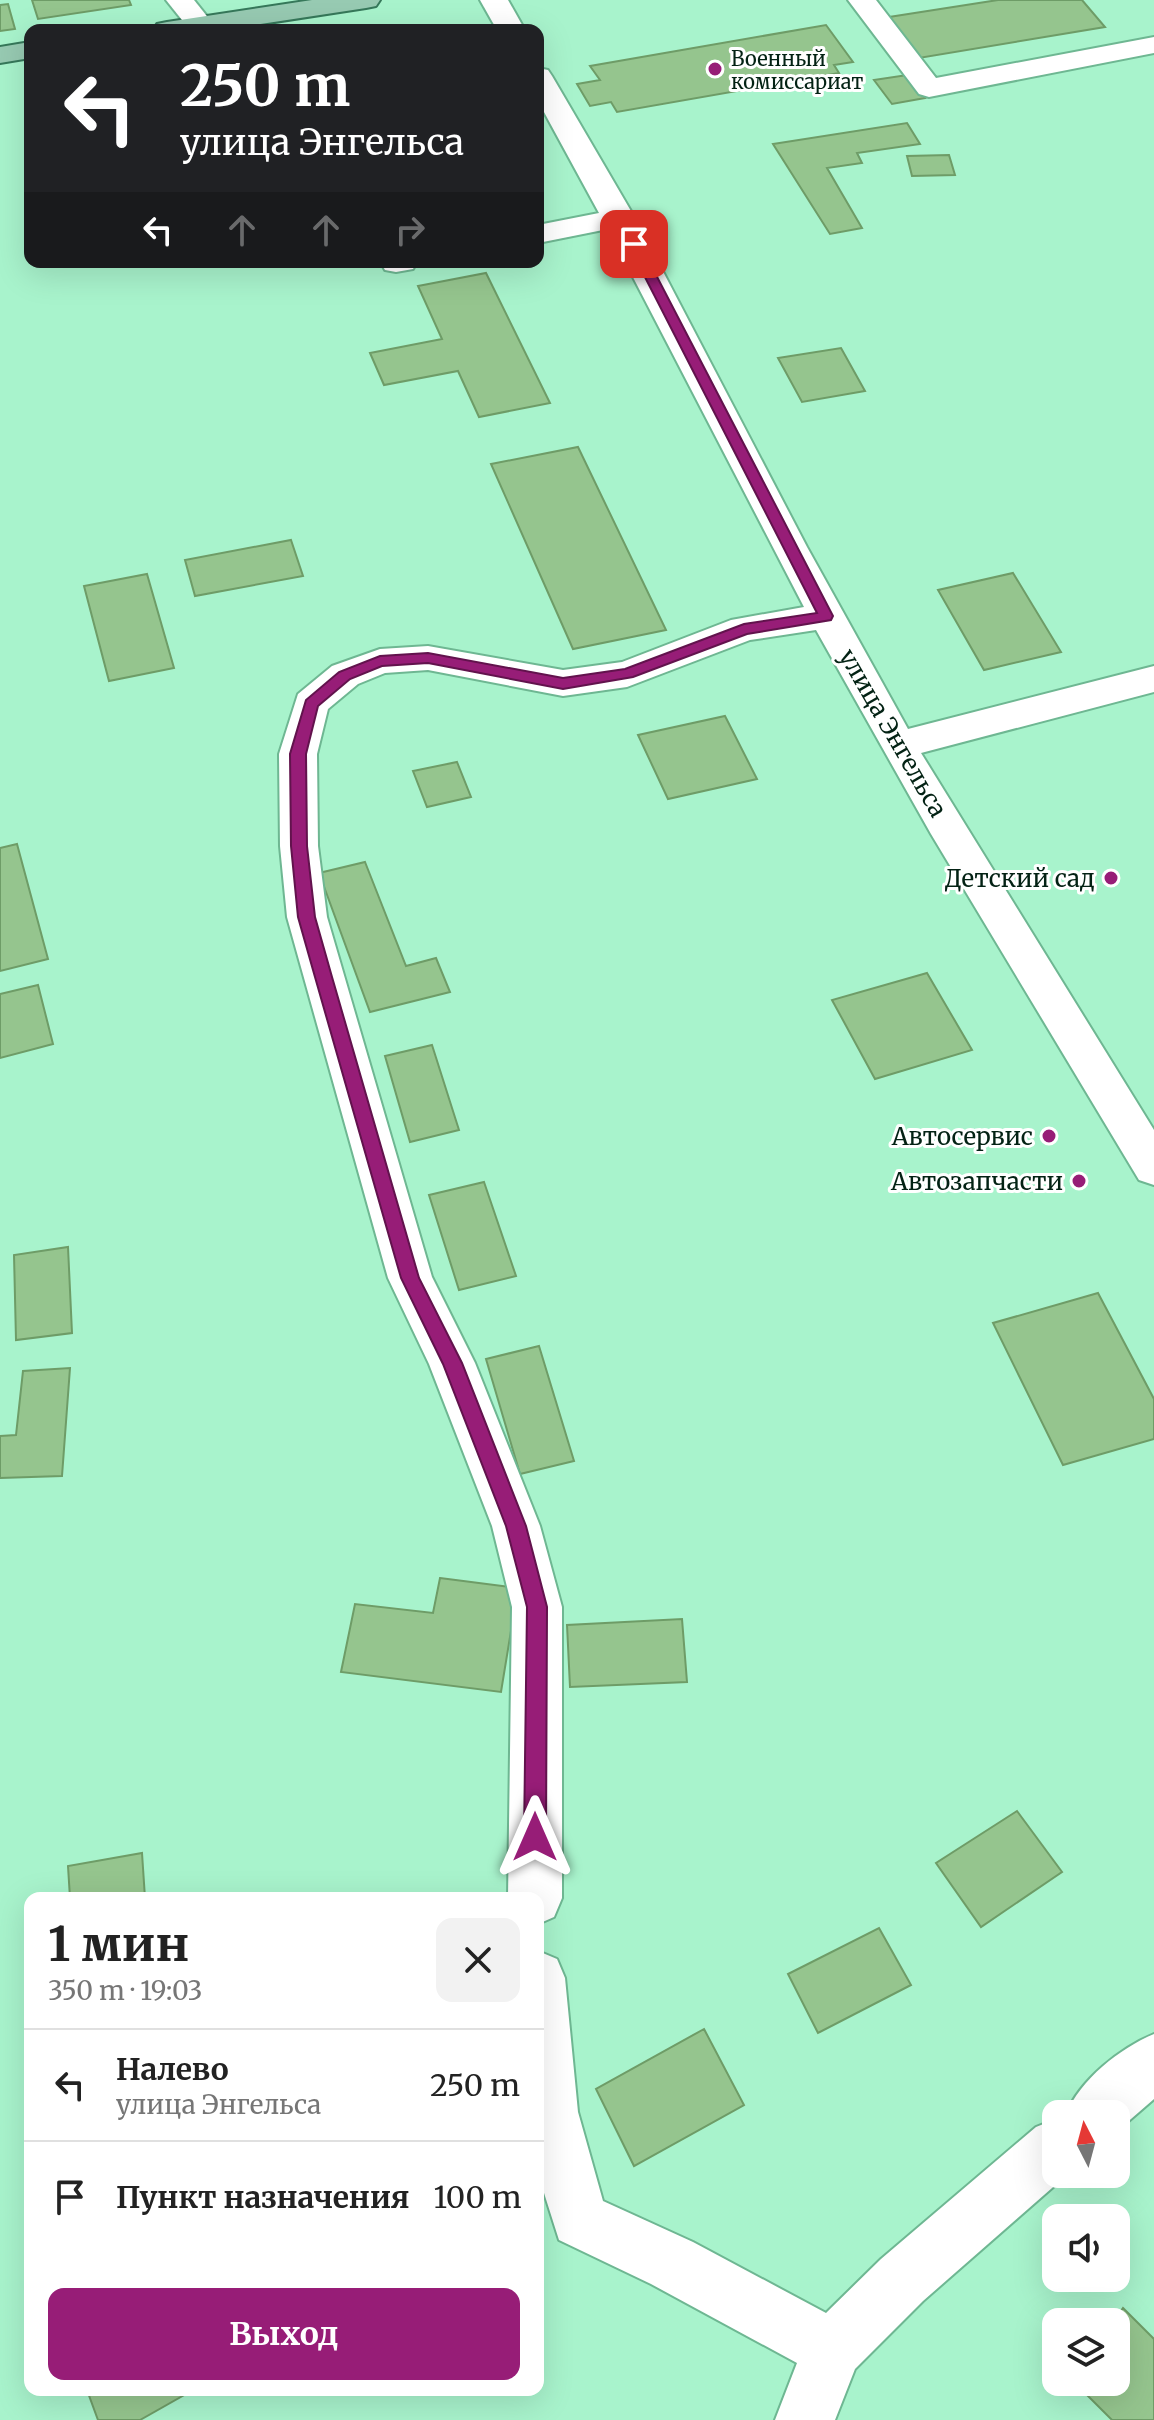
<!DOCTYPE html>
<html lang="ru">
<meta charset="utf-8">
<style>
body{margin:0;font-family:Merriweather,serif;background:#f2f2f2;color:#222;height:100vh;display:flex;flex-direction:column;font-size:30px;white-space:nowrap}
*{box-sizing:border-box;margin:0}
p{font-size:26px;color:#767676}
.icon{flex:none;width:44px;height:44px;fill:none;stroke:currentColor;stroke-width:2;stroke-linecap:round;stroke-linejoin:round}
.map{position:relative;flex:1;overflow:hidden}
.details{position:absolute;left:24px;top:1892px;width:520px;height:504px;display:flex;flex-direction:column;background:#fff;border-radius:16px;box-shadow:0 8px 32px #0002}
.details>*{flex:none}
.hud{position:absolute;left:24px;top:24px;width:520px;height:244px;border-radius:16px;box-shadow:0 8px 32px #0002;background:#202124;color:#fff;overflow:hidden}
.needle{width:52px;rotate:354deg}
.fabs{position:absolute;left:1042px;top:2100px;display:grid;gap:16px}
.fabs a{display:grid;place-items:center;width:88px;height:88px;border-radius:16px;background:#fff;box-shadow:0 8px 32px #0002;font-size:40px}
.pin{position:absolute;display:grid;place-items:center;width:68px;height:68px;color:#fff;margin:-34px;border-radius:16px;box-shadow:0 4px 12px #0006}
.me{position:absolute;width:88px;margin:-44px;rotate:0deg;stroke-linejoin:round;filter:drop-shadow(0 0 6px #0008)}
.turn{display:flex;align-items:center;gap:28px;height:168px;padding:0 24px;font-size:36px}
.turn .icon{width:104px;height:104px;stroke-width:2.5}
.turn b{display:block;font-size:56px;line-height:68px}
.lanes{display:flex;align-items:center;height:76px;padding:0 24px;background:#0003;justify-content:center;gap:40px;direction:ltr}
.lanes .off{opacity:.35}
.round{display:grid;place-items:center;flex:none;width:84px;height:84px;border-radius:16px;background:#f2f2f2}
.head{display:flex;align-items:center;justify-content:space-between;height:136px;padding:0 24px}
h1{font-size:48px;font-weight:700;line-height:60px}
.button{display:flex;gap:16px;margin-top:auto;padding:16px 24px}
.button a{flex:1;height:92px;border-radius:16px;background:#971d77;color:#fff;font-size:32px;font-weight:700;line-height:92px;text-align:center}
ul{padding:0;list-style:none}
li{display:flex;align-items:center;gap:24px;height:112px;padding:0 24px;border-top:2px solid #e0e0e0}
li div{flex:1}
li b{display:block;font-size:30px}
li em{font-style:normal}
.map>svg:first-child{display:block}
</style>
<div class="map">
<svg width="1154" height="2420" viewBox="0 0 1154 2420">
<rect width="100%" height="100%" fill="#a8f3cc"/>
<g fill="#95c58e" stroke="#6e9c67" stroke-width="2">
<path d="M32,0H129L131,5L38,19Z"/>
<path d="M998,0H1082L1105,27L919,58L889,17Z"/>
<path d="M8,4L15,29L0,31V5Z"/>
<path d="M826,25L853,62L834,65L839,73L617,112L611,102L590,106L577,84L600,80L590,66Z"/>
<path d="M907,75L925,98L892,104L874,80Z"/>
<path d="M907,123L920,144L857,153L862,163L827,168L862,228L830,234L773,144Z"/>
<path d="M949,155L955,175L912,176L907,156Z"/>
<path d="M486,273L550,403L479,417L458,371L384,385L370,353L442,339L418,286Z"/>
<path d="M841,348L865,391L802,402L778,358Z"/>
<path d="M578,447L666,630L573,649L491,464Z"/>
<path d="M291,540L303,576L195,596L185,560Z"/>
<path d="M1013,573L1061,652L984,670L938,590Z"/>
<path d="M147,574L174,668L109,681L84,586Z"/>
<path d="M725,716L757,779L668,799L638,735Z"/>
<path d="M457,762L471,797L427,807L413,771Z"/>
<path d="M17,844L48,959L0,971V848Z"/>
<path d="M365,862L406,966L436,958L450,992L370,1012L319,873Z"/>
<path d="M927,973L972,1050L875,1079L832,1000Z"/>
<path d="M38,985L53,1044L0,1058V994Z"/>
<path d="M432,1045L459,1130L410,1142L385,1056Z"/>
<path d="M484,1182L516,1276L459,1290L429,1195Z"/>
<path d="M68,1247L72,1333L16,1340L14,1255Z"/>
<path d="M1098,1293L1154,1399V1439L1063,1465L993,1323Z"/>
<path d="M539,1346L574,1461L520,1474L486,1359Z"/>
<path d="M70,1368L62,1476L0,1478V1436L16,1435L23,1371Z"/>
<path d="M440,1578L518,1588L501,1692L341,1672L355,1604L433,1613Z"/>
<path d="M682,1619L687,1682L570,1687L567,1625Z"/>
<path d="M1017,1811L1062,1872L981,1927L936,1863Z"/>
<path d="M142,1853L145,1898H70L68,1866Z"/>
<path d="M879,1928L911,1985L818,2033L788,1974Z"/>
<path d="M704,2029L744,2105L634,2166L596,2089Z"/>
<path d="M1123,2308L1154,2339V2420H1112L1074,2382H1116V2322H1113Z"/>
<path d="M87,2390H193L140,2420H98Z"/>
</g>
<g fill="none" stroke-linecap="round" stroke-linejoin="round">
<defs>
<g id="minor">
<path d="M166,0H194L214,25L210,30H190Z"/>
<path d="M480,0H508L525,30H497Z"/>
<path d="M848,0H876L936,78L1154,37V53L929,97L919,94Z"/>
<path d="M538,68L548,70L552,76L635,218L807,547L908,729L1154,666V692L921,753L1154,1130V1185L1139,1180L931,834L816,630L750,640L627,687L563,696L428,670L385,673L358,684L328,709L317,754L318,846L327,917L432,1277L475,1363L540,1526L562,1607V1898L554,1917L538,1924V1898H508L512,1607L492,1526L429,1364L388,1278L287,917L280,846L279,754L298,694L332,666L380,649L428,646L563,670L622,662L731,620L804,607L608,229L538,243V225L599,213L538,101Z"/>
<path d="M417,262L413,269L396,272L385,270L381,263Z"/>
<path d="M538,1951L557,1959L565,1978L578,2112L603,2201L693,2242L826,2313L881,2259L1036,2127L1056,2119V2174H1068L923,2301L855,2369L835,2420H775L797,2363L651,2284L559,2240L538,2174Z"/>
<path d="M1154,2034V2099L1116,2132V2114H1066C1080,2080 1120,2048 1154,2034Z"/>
</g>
<g id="major">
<path d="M312,0H380L376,6L366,8L222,30H153L157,24L167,22Z"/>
<path d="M30,42V58L0,63V47Z"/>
</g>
</defs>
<use href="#minor" stroke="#6eb792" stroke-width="4"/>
<use href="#major" stroke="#36785a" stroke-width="4"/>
<use href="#minor" fill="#fff" fill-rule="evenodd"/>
<use href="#major" fill="#97cab2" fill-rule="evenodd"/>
</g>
<path fill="#971d77" stroke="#62134d" stroke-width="2" d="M630,242L640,244L833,616L831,620L747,634L633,677L563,689L428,663L382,666L350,679L318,706L306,754L307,846L315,917L332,977L419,1278L462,1363L526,1526L547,1607L546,1837L543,1844L535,1847L527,1844L524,1837L527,1607L506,1526L443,1364L401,1278L315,977L298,917L291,846L290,754L306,700L339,672L380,656L428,653L563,678L625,669L744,624L817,613L628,244Z"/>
<g fill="#971d77" stroke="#fff" stroke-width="3">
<circle cx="715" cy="69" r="8"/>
<circle cx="1111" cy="878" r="8"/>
<circle cx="1049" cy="1136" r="8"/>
<circle cx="1079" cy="1181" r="8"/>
</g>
<g text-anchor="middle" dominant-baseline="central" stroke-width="6" stroke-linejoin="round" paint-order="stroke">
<g font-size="20" fill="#032214" stroke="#fff" text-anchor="start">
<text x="731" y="58">Военный<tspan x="731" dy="23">комиссариат</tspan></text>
</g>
<g font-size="24" fill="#032214" stroke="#fff">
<text transform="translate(893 733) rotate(60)">улица Энгельса</text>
</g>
<g font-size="24" fill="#032214" stroke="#fff" text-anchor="end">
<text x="1095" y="878">Детский сад</text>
<text x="1033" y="1136">Автосервис</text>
<text x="1063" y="1181">Автозапчасти</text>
</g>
</g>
</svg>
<div class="fabs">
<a><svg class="needle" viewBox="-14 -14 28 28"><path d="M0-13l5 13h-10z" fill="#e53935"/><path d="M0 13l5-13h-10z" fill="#767676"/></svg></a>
<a><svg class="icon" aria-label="sound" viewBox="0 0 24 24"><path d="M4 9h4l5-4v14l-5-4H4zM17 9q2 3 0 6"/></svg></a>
<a><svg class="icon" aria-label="layers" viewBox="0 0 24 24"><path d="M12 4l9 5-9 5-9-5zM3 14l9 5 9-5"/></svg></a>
</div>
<div class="pin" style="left:634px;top:244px;background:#d93025"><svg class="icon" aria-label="arrive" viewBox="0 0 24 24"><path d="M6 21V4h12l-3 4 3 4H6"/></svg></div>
<svg class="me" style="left:535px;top:1837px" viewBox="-20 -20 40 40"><path d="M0-17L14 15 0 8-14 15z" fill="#971d77" stroke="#fff" stroke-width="4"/></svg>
<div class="hud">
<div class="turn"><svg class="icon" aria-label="left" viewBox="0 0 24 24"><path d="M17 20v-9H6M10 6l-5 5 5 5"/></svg><div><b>250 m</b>улица Энгельса</div></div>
<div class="lanes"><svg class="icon" aria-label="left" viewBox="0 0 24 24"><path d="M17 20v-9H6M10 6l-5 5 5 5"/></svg><svg class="icon off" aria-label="ahead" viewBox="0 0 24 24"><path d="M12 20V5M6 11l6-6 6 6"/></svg><svg class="icon off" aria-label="ahead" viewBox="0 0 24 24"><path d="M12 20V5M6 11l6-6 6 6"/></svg><svg class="icon off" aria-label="right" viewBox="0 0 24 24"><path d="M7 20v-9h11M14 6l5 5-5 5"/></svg></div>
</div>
<section class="details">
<div class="head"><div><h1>1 мин</h1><p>350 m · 19:03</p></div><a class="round"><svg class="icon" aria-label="close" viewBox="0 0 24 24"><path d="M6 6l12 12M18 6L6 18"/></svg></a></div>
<ul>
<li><svg class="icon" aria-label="left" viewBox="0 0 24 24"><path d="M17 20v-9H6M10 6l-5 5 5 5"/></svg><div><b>Налево</b><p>улица Энгельса</p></div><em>250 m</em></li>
<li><svg class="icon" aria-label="arrive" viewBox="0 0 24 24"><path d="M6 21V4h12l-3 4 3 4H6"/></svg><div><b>Пункт назначения</b></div><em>100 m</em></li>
</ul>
<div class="button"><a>Выход</a></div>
</section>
</div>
